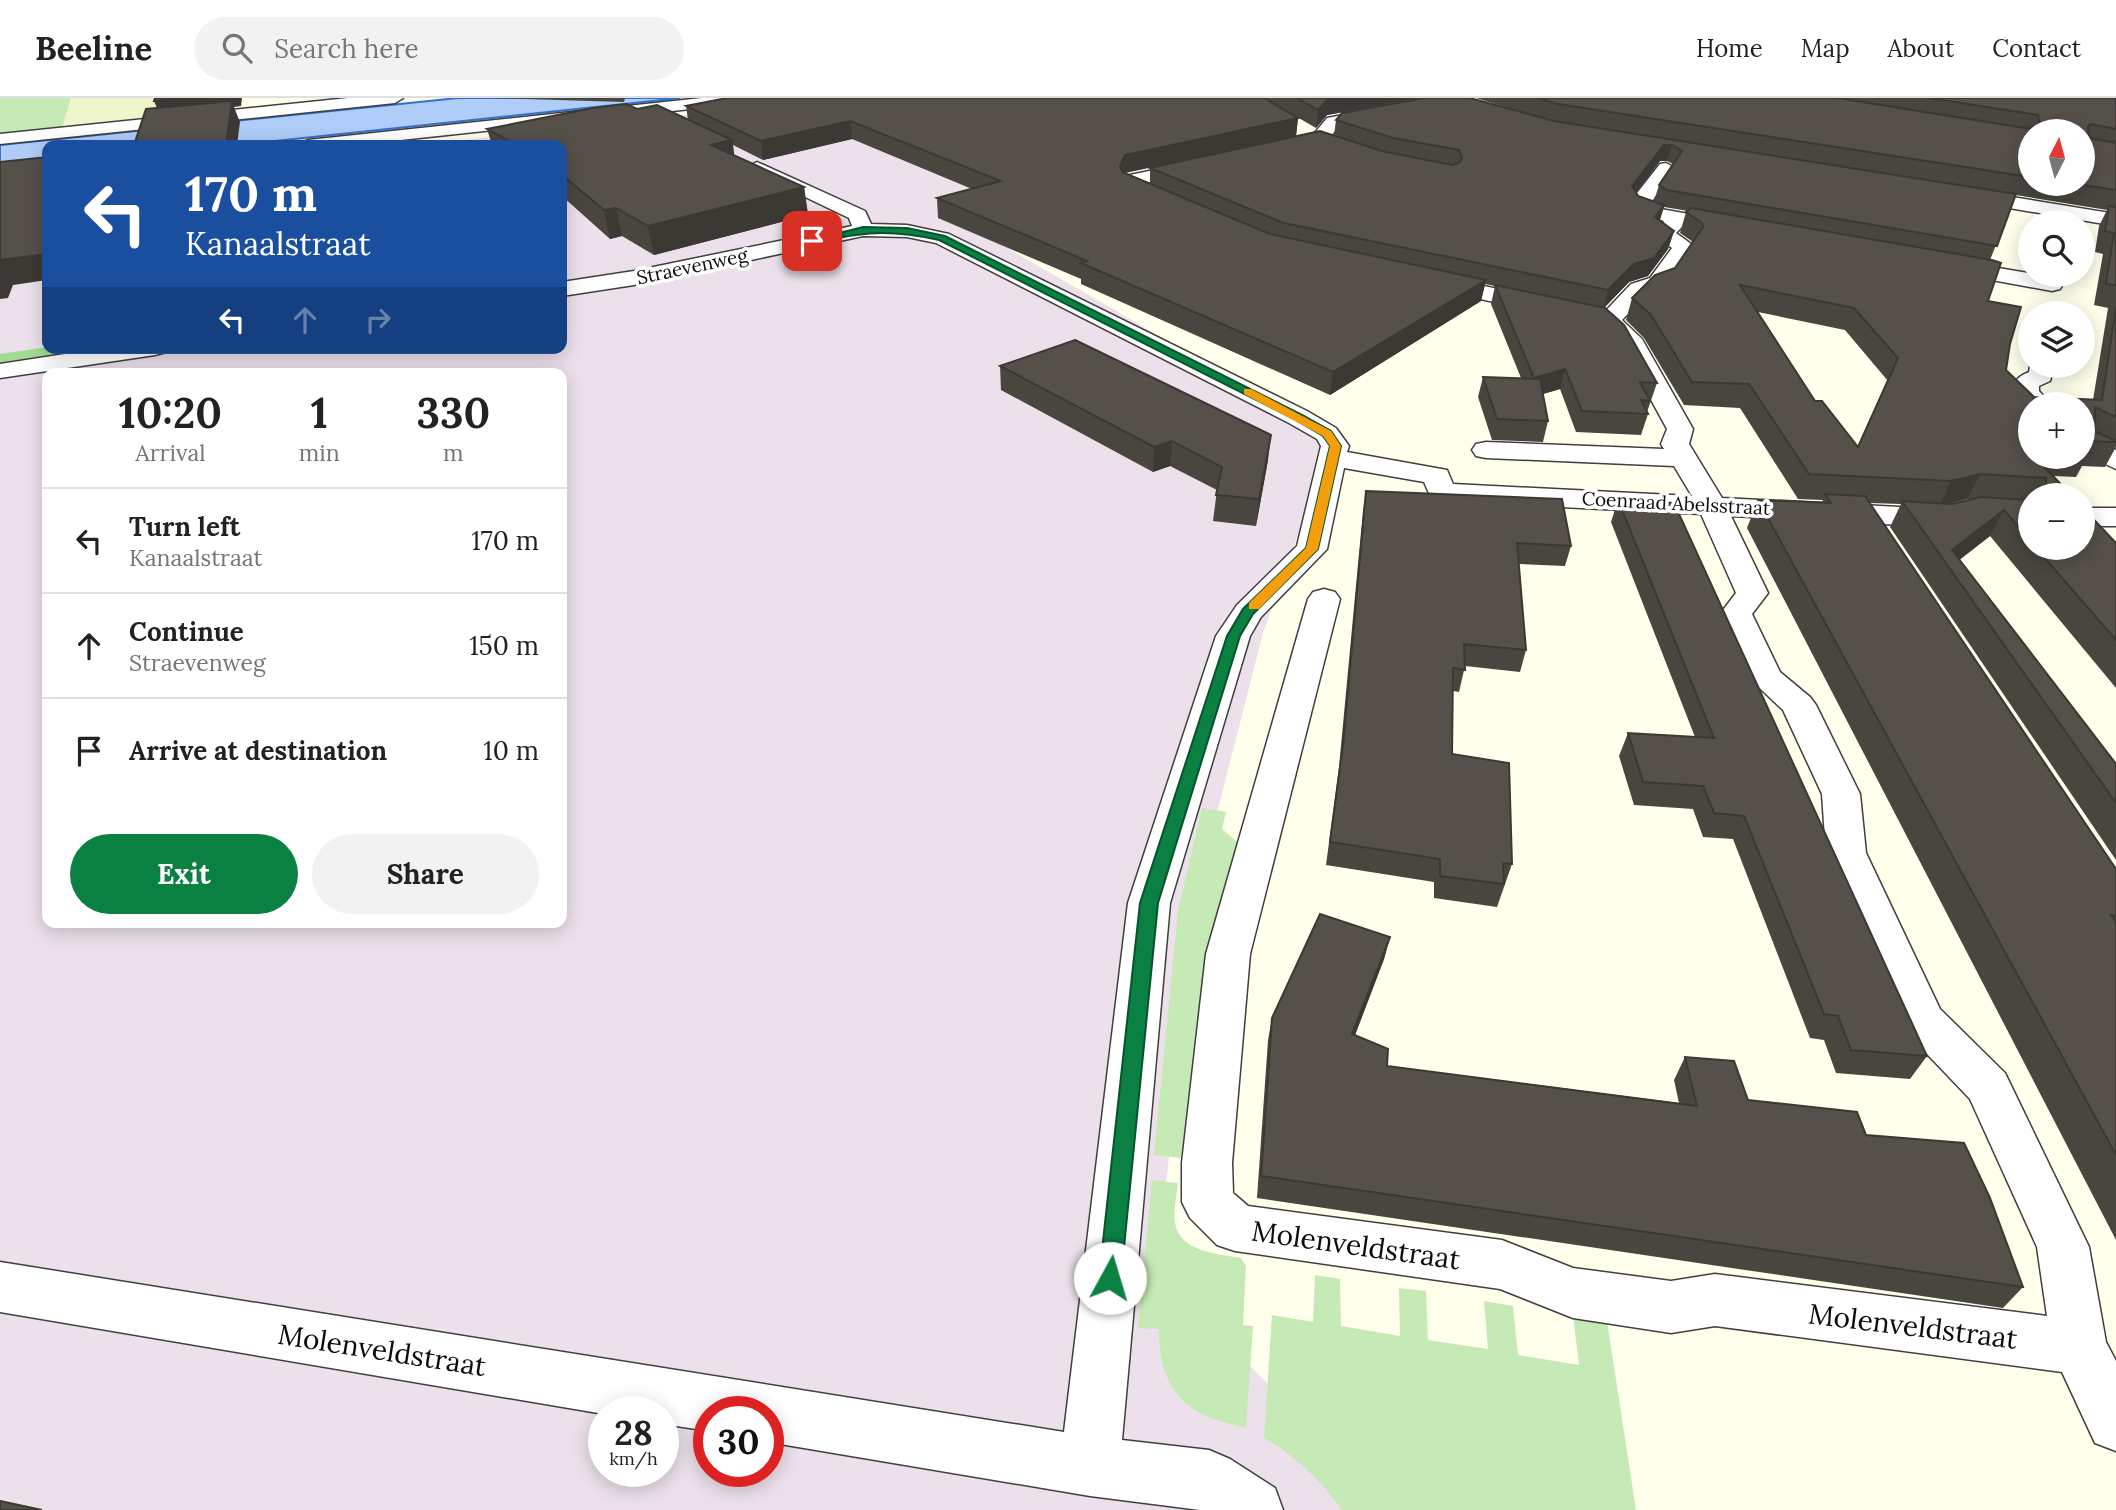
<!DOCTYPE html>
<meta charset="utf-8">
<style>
body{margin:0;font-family:Lora,serif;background:#f2f2f2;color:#222;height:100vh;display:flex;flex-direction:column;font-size:26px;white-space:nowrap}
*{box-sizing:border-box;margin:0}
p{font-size:23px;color:#767676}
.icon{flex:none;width:38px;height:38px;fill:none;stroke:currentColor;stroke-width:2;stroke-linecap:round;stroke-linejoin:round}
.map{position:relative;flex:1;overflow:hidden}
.details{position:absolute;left:42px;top:270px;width:525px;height:560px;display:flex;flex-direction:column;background:#fff;border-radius:14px;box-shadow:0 4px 18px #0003}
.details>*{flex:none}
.hud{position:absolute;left:42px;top:42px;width:525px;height:214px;border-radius:14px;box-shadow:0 4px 18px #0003;background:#1a4fa0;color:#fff;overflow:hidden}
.needle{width:46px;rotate:6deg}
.tools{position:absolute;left:2018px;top:21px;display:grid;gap:14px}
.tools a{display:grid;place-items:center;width:77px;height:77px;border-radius:50%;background:#fff;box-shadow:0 4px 18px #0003;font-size:35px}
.speed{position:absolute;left:588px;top:1298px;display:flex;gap:14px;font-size:35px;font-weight:700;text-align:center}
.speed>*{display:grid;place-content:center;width:91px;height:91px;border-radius:50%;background:#fff;box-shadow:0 4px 18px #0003;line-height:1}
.speed small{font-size:18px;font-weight:400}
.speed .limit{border:10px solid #d22;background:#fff;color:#111}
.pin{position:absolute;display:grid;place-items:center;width:60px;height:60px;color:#fff;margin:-30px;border-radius:14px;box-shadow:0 4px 10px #0006}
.me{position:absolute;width:77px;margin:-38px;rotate:6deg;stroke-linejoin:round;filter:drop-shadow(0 0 5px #0008)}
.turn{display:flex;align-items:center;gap:24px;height:147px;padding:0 28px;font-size:32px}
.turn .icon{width:91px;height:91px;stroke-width:2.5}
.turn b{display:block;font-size:49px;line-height:60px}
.lanes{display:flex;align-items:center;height:66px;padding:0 28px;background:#0003;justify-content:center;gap:35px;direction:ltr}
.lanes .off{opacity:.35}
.eta{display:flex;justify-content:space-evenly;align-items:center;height:119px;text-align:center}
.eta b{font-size:42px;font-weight:700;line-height:49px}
.button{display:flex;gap:14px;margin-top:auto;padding:14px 28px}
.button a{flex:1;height:80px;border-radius:42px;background:#0b8043;color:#fff;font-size:28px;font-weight:700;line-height:80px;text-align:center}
.button a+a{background:#f2f2f2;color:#222}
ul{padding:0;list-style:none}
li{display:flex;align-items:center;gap:21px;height:105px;padding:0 28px;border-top:2px solid #e0e0e0}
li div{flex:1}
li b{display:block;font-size:26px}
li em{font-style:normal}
header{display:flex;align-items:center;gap:42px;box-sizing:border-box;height:98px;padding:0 35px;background:#fff;border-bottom:2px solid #e0e0e0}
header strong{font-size:33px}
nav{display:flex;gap:38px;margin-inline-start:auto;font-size:24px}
.search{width:490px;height:63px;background:#f2f2f2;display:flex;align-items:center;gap:18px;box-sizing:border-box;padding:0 24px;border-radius:38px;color:#767676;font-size:26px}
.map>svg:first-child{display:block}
</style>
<header>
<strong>Beeline</strong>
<div class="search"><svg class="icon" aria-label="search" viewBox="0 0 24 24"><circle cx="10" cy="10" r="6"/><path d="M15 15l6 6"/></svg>Search here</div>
<nav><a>Home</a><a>Map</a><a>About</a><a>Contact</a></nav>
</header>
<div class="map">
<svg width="2116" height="1412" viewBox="0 0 2116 1412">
<rect width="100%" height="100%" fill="#ffffec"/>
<path fill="#ece0ea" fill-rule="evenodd" d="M834,0L1094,74L943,113L1333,338L1263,535L1197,793L1157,1172L1390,1412H0V95L47,90V250H562V47H421ZM47,275H562V824H47ZM604,1314H663V1374H604ZM709,1314H768V1374H709Z"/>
<path fill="#f0f5cc" d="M71,0H153L168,19L62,30Z"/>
<g fill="#c5eab5">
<path d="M0,0H71L62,30L0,36Z"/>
<path d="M680,0H716L275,47H238Z"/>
<path d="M1202,710L1226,714L1222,731L1241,747L1209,861L1181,1060L1154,1057L1178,813Z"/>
<path d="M1152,1082L1178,1085C1177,1097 1173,1113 1175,1125C1180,1154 1218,1156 1241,1160L1246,1168L1243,1227L1253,1228L1246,1330C1233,1326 1216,1323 1204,1317C1168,1299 1159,1268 1159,1231L1138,1230Z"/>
<path d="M1315,1177L1340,1181L1341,1228L1400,1238L1399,1190L1426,1193L1428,1242L1488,1251L1484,1203L1513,1208L1518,1257L1579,1267L1573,1217L1607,1223L1636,1412H1342C1320,1382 1297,1359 1264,1340L1272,1217L1313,1224Z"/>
</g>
<path fill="#a4db94" d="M47,249V250H118L0,267V256Z"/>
<path fill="#afcdf8" stroke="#3470d1" stroke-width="2" d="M458,0H680L238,47H47V69L0,74V47Z"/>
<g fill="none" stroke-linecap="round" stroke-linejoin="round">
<defs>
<g id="minor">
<path d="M348,0H403L395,5L0,46V36Z"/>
<path d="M702,0H755L747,5L354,47H299L308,42Z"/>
<path d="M1433,0H1467L1459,5L1339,28L1325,45L1277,55L1268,50L1271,46L1313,37L1327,20Z"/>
<path d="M1201,62L1210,67L1207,71L1141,86L1176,100L1179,104L1176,108H1162L1124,92L1122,88L1125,78Z"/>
<path d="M757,64L865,113L871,126L907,127L949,136L1307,313L1336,330L1349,348L1347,354L1447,372L1453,386L1692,398L1674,368L1486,360L1476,358L1472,352L1476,346L1486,344L1664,351L1661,346L1667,331L1620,245L1597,222L1631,186L1650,180L1672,150L1653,136L1664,123L1634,113L1630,104L1660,66L1666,65L1675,70L1650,106L1661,111L1744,126L1747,130L1744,134L1737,136L1684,127L1676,135L1694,148L1666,190L1647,196L1622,222L1642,241L1693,331L1689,346L1722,400L1939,411L1967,404L2030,407V425L1967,422L1939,429L1731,418L1768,495L1752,516L1780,574L1810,599L1816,607L1860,696L1866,755L1940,911L2005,975L2089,1149L2106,1244L2116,1263V1353L2095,1345L2062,1274L1715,1228L1671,1235L1573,1220L1500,1191L1235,1153L1217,1147L1190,1120L1182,1104V1065L1206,856L1308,501L1313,494L1324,491L1335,494L1340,501L1250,856L1232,1065L1233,1095L1248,1108L1502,1142L1573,1170L1671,1183L1715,1176L2047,1218L2037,1149L1970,1001L1907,935L1900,922L1826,755L1822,696L1783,612L1748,579L1720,516L1736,495L1701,416L1441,403L1431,400L1424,384L1344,370L1327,451L1261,519L1250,538L1170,805L1122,1342L1209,1352L1230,1361L1275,1390L1283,1412H1200L1090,1398L768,1344V1314H709V1333L663,1326V1314L604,1316L0,1214V1164L1064,1334L1128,805L1216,538L1237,507L1297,448L1321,348L1317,341L1289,325L936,145L907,139L863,138L634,187L562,198V184L634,173L852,128L849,120L751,73L748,69Z"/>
<path d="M1963,91L2116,116V128L1956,101L1953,97L1956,93Z"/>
<path d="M1945,161L2052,179L2060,181L2063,186L2060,191L2052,193L1937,172L1934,167L1937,162Z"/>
<path d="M1433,177L1545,201L1553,203L1556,208L1553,213L1545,215L1425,189L1422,184L1425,179Z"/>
<path d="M104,250H167L163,255L155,257L0,280V266Z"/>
<path d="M2030,268H2054L2050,283L2039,288V293L2051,306H2030V312L2013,295C2015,282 2017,279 2029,274Z"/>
<path d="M2082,336L2116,352V371L2082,355Z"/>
<rect x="2082" y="410" width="34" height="18"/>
</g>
</defs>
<use href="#minor" stroke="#3f3f3f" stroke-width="3"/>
<use href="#minor" fill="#fff" fill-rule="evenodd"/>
</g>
<g fill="#49453f" fill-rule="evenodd">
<path d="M488,0H625L624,4Z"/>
<path d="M727,0H1419L1327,17L1316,30L1271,4L1298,20L1296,38L1125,75L1150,85V70L1382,53L1388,55L1334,38L1336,22L1537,19L1476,0H2116V349L2105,369L2082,368L2076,379L2054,378L2071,397H2030V450H2082L2116,445V590L1990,438L1959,462L2116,666V762L1890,429L1901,406L1869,405L2116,771V1142L1747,430L1758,402L1822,404L1823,402L1798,401L1740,310L1684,307L1644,240L1626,222L1632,200L1675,170L1693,144L1680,135L1686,114L1688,113L1664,109L1660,122L1674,133L1668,151L1648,178L1629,184L1604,210L1657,285L1647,314L1648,316L1641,337L1576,334L1560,291L1543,296L1548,323L1543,344L1492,342L1478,299L1483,279L1521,280L1491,206L1495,188L1485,186L1481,203L1330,297L1081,186V181L938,120L937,100L972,91L852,41L763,62L733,47L734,57L804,89L808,117L654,157L622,138L610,141L562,98V47H492L487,31L637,11L688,22L686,8ZM2030,33L2082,86H2030ZM1660,63H1667L1673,66L1659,87L1654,103L1638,98L1636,95ZM2016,97L2107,112L2099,128L2095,154L2103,156L2094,207L2108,210L2093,302L2034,299L2006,272L2010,246L1988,203L1990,162ZM1758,214L1845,232L1888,283L1858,349L1815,303ZM2030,306H2082V359H2030ZM1967,401L1970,402L1949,406Z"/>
<path d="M1000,268L1268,362L1256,428L1213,423L1217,392L1170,368L1153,374L1001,292Z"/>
<path d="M1366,393L1571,448L1565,468L1519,466L1526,552L1520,574L1465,568L1459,594L1453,593L1452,656L1512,766L1497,809L1434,800V784L1326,767L1339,669L1363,413Z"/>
<path d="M1618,402L1927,958L1910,981L1836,975L1824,942L1810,940L1733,741L1703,739L1693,711L1634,707L1619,658L1628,635L1695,639L1611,424Z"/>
<path d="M1390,839L1384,861L1355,937L1387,968L1679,1005L1674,982L1685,959L1748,1002L1866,1037L2023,1189L2003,1210L1257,1100L1268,942L1272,920Z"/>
</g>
<g fill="#3c3833">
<path d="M181,0H242L241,8L234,9L240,24L237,47H226L160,17L154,3Z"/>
<path d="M1329,0H1419L1327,17L1316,30L1318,12Z"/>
<path d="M1298,20L1296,38L1124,75L1119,87L1120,68L1125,57Z"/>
<path d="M850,23L852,41L763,62L761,43Z"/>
<path d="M732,42L736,68L711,47Z"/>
<path d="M1664,47H1672L1667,63H1660L1628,105L1632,88Z"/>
<path d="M804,89L808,117L654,157L648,128Z"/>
<path d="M1664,107L1659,124L1655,119Z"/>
<path d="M616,110L622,138L610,141L604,112Z"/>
<path d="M1674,133L1668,151L1648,178L1629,184L1603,211L1608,192L1634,166Z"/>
<path d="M47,156V182L13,187L8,200L0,201V162Z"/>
<path d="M1486,182L1481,203L1330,297L1333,274Z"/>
<path d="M1565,271L1560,291L1529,300L1534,280Z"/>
<path d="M1271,337L1268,362L1256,428L1259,401Z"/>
<path d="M1172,343L1170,368L1153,374L1154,349Z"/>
<path d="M1980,376L1967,401L1939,408L1951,383Z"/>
<path d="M2004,412L1990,438L1949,470L1952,452Z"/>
<path d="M1390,839L1384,861L1347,958L1352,936Z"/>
</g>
<g fill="#555049" stroke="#3c3833" stroke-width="2" fill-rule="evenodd">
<path d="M155,0H181L154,3Z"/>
<path d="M727,0H1264L1298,20L1125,57L1120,68L1122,74L1270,136L1486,182L1333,274L1081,165L1087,163L937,100L1001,83L850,23L761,43L686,8Z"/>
<path d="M1297,0H1329L1318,12Z"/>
<path d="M1424,0H1470L1554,23L2016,96L1997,148L1667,92L1659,87L1682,53L1672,47H1664L1632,88L1638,98L1664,107L1655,119L1674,133L1654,160L1634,166L1608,192L1284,125L1150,70L1320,33L1382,53L1452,67L1459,65L1462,60L1459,52L1393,40L1336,22L1342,15Z"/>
<path d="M1538,0H1837L2038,32L2041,30L2038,17L1929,0H2116V31L2091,26L2088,29L2089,40L2116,45V92L2076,86H2082V33H2030V79L1558,6Z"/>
<path d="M232,3L226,47H134L146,11Z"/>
<path d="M626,6L637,11L657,7L732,42L711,47L804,89L648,128L616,110L604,112L562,77V47H517L487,31L593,10Z"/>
<path d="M47,59V156L0,162V64Z"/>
<path d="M2109,108L2116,109V187L2106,186L2114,135L2105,133Z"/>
<path d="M1691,110L1992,162L2001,165L1988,203L2021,209L2010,246L2006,272L2034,299L2102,302L2116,209V319L2095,309L2094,333L2116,343V344L2082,343V306H2030V352H2029L2030,353V359H2035L2071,397H2046V380L1980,376L1951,383L1809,376L1749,286L1692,284L1651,217L1632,200L1655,177L1675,170L1703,129L1702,125L1686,114ZM1740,187L1854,210L1898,260L1858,349L1822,303H1815Z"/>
<path d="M1495,187L1605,210L1624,227L1657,285L1640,284L1650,303L1641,302L1648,316L1582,313L1565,271L1534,280Z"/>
<path d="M1075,242L1271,337L1259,401L1216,397L1222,369L1172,343L1154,349L1000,268Z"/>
<path d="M1483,279L1540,281L1548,323L1497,321Z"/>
<path d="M2082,348L2090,355L2082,354Z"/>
<path d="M1366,393L1562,401L1571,448L1517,445L1526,552L1464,546L1465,572L1453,570L1452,656L1509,665L1512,766L1503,765L1504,786L1440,778V761L1330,744L1343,647Z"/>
<path d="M1825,396L1865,398L2116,771V818L2111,817L2116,824V1057L1758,402L1831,405Z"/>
<path d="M1980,399L2030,402V443L2004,412L1952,452L2116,666V705L1902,403L1952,406Z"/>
<path d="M1618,402L1674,405L1927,958L1851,952L1838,918L1824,916L1744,718L1714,715L1703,688L1643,684L1628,635L1714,640Z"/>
<path d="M2082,409L2116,445V542L2036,450H2082Z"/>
<path d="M1320,816L1390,839L1352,936L1388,951L1387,968L1697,1008L1685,959L1734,963L1748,1002L1857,1014L1866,1037L1964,1045L1990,1100L2023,1189L1261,1078L1272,920Z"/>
<path d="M0,1403L42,1412H0Z"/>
</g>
<path fill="#0b8043" stroke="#07532c" stroke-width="2" d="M863,129L907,130L945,138L1302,317L1331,333L1341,348L1318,451L1253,516L1240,538L1158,805L1121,1180L1118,1187L1110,1190L1102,1187L1099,1180L1140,805L1227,538L1243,511L1306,450L1330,348L1323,338L1294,321L939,142C888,131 863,134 812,145L808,143Z"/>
<path fill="#f59e0b" d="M1244,291H1251L1331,333L1341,348L1318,451L1259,511H1249V505L1306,450L1330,348L1323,338L1244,296Z"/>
<g text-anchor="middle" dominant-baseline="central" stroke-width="7" stroke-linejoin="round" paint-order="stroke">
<g font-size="19" fill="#0c0c0c" stroke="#fff">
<text transform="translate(692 168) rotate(-12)">Straevenweg</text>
<text transform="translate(1676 405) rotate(3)">Coenraad Abelsstraat</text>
</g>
<g font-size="28" fill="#0c0c0c" stroke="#fff">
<text transform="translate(1356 1147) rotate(8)">Molenveldstraat</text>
<text transform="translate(1913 1228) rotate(7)">Molenveldstraat</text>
<text transform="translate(382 1252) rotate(9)">Molenveldstraat</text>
</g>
</g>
</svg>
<div class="tools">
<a><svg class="needle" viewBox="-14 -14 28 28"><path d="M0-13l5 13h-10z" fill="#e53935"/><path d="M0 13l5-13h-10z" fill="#767676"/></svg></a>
<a><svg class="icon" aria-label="search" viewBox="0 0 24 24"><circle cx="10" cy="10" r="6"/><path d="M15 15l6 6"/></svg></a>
<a><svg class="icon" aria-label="layers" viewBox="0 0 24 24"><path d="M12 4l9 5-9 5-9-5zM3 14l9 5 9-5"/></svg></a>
<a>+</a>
<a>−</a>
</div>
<div class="speed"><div>28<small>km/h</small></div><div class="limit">30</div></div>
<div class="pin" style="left:812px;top:143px;background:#d93025"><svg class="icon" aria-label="arrive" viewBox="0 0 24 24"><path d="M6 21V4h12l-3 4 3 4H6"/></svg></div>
<svg class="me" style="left:1110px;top:1180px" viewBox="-20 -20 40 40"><circle r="19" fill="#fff"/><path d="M0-13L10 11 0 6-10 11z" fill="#0b8043"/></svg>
<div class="hud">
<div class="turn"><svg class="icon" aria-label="left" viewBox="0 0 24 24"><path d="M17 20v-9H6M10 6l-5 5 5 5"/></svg><div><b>170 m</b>Kanaalstraat</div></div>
<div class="lanes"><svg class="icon" aria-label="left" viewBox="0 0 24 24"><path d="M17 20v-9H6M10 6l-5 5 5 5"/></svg><svg class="icon off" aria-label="ahead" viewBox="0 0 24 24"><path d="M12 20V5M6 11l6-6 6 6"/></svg><svg class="icon off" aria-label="right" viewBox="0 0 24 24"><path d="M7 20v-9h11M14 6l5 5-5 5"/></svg></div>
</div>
<section class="details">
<div class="eta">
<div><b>10:20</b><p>Arrival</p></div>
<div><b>1</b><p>min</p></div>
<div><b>330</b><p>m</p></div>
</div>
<ul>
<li><svg class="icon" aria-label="left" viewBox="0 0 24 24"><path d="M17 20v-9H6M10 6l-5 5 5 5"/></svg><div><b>Turn left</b><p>Kanaalstraat</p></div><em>170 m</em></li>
<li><svg class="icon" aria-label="ahead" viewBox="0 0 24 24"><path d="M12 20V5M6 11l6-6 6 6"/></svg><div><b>Continue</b><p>Straevenweg</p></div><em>150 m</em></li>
<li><svg class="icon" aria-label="arrive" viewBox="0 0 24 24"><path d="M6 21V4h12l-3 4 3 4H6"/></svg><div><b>Arrive at destination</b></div><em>10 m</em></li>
</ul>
<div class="button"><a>Exit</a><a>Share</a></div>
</section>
</div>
